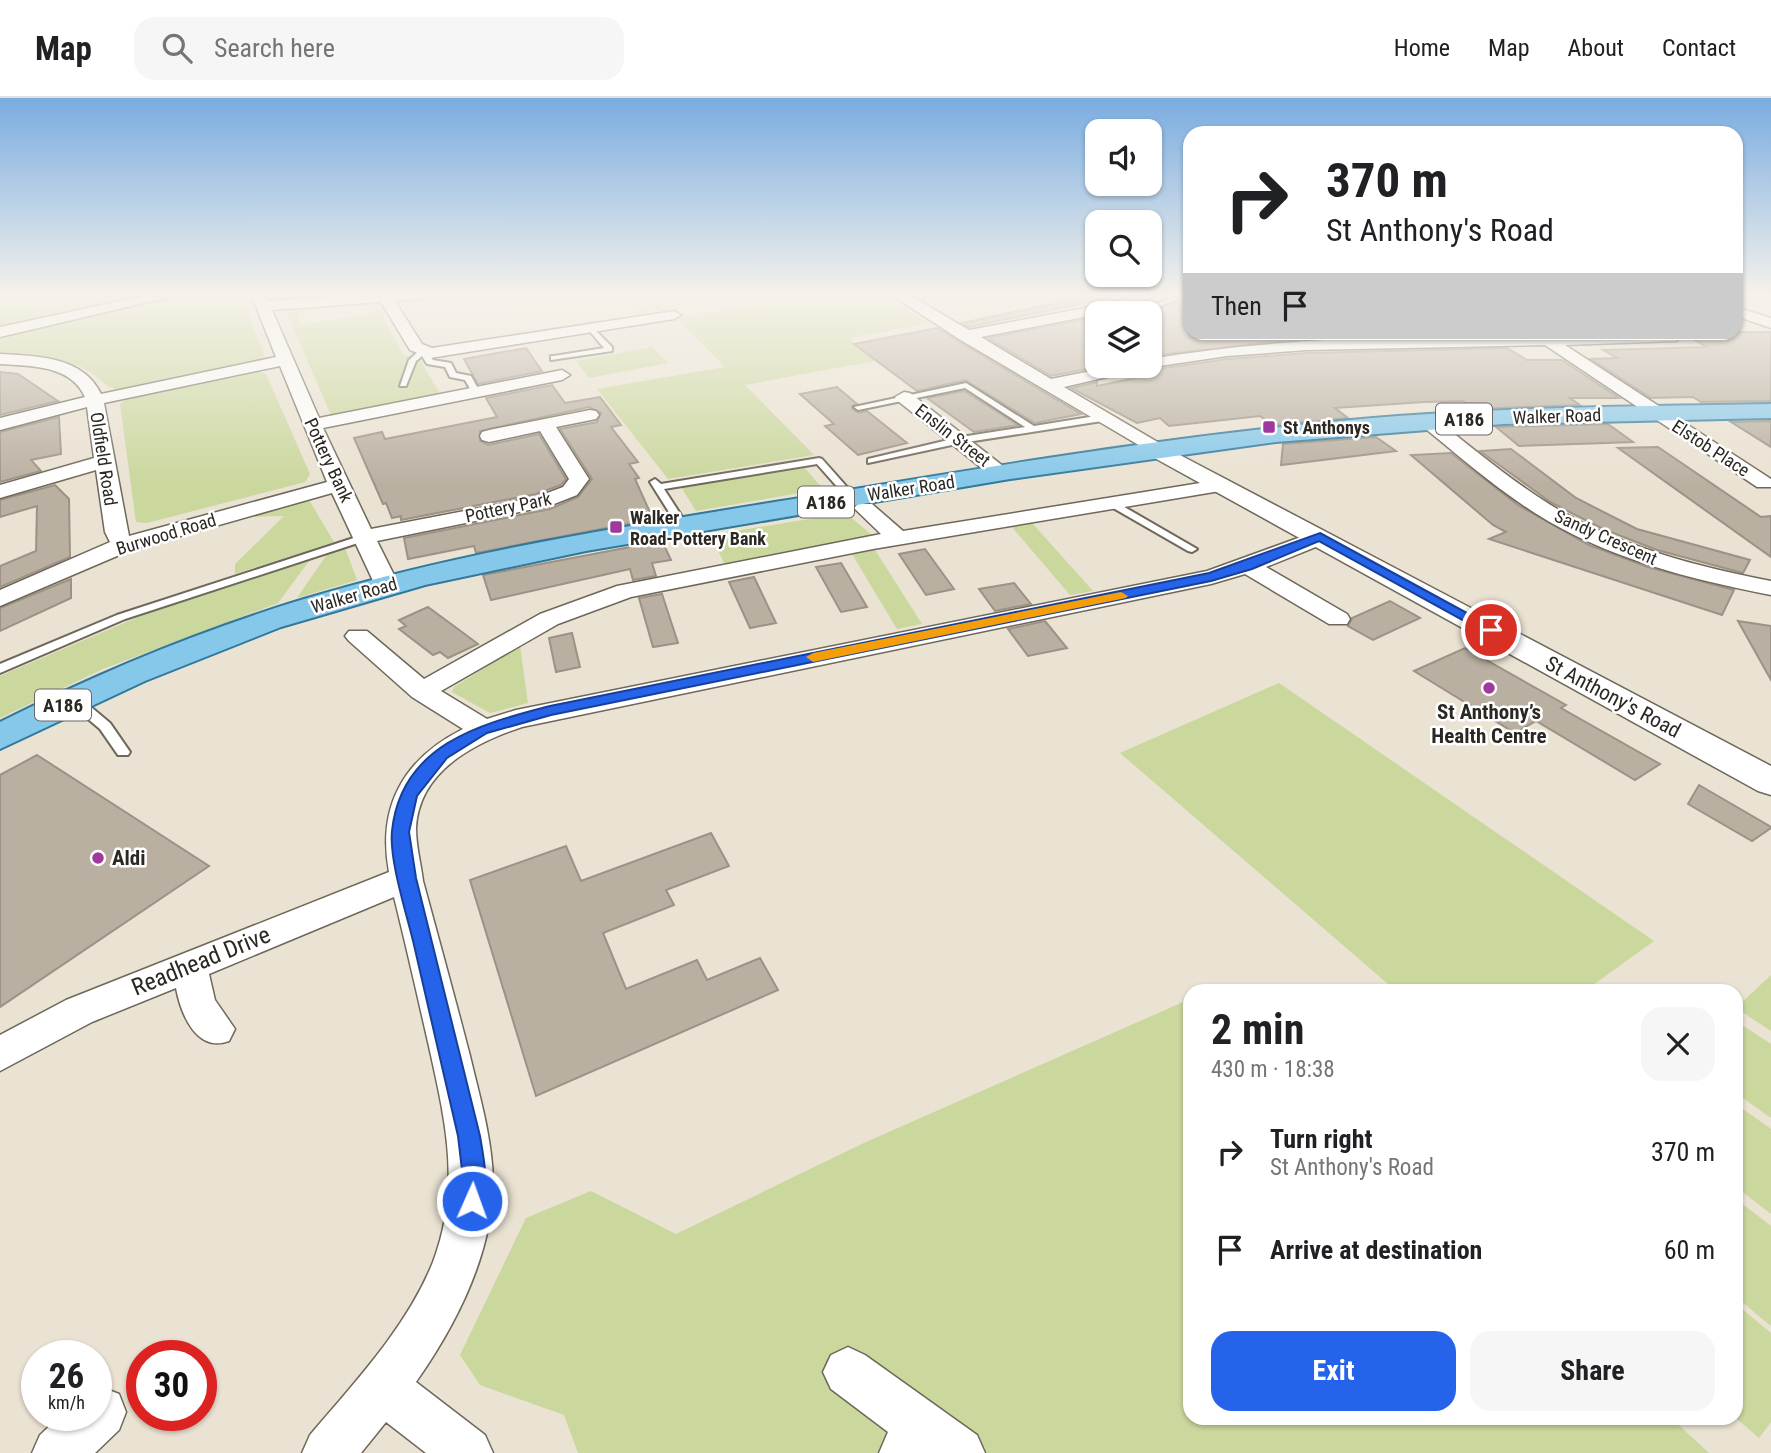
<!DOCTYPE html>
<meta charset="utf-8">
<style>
body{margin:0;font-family:"Roboto Condensed",sans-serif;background:#f6f6f6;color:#202124;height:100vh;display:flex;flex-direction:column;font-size:26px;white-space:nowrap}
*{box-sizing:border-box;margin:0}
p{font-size:23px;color:#757577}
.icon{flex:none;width:38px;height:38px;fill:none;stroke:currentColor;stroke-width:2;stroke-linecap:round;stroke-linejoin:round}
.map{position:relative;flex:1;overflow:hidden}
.sheet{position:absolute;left:1183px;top:886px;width:560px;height:441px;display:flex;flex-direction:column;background:#fff;border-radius:21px;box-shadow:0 2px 5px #0004}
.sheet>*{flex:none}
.hud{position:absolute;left:1183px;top:28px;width:560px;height:214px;border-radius:21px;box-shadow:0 2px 5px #0004;background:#fff;color:#202124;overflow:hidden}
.buttons{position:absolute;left:1085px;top:21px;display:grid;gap:14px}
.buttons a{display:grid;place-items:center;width:77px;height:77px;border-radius:14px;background:#fff;box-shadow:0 2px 5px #0004;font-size:35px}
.speed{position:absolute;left:21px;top:1242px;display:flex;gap:14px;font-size:35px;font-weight:700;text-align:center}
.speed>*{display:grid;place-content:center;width:91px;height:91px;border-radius:50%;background:#fff;box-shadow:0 2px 5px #0004;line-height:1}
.speed small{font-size:18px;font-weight:400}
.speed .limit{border:10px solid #d22;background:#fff;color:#111}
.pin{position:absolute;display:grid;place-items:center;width:60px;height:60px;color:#fff;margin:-30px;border:4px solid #fff;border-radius:50%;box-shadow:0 2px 7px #0007}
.me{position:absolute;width:77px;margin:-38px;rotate:2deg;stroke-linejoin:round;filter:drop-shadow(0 0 5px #0008)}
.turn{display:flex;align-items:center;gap:24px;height:147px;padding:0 28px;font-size:32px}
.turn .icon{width:91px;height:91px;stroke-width:2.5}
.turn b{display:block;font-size:49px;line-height:60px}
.then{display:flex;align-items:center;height:66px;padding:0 28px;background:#0003;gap:14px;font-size:26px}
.round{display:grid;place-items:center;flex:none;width:74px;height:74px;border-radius:21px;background:#f6f6f6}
.head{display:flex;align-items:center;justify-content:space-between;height:119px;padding:0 28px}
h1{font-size:42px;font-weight:700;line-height:52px}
.primary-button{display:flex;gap:14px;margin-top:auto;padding:14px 28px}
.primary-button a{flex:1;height:80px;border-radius:21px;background:#2563eb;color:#fff;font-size:28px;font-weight:700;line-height:80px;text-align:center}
.primary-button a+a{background:#f6f6f6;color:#202124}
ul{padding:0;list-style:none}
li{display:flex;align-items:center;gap:21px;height:98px;padding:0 28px}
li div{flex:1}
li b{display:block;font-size:26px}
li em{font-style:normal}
header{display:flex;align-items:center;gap:42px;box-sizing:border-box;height:98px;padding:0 35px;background:#fff;border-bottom:2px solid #e0e0e0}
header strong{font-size:33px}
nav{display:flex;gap:38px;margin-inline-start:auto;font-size:24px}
.search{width:490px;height:63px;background:#f6f6f6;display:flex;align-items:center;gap:18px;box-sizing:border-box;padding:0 24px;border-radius:21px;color:#757577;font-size:26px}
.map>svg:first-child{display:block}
</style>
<header>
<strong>Map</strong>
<div class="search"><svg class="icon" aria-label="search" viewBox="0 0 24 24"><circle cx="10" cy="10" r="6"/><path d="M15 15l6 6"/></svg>Search here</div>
<nav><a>Home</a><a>Map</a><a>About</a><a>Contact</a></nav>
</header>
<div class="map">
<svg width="1771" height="1355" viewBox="0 0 1771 1355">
<rect width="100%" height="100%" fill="#eae2d2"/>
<g fill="#cad79d">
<path d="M0,196H163L0,232Z"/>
<path d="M192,196H241L265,259L254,264L119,292C105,290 99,278 87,272C61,258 29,258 0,257V236Z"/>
<path d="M609,196H672L682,209L639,216L628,207L622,208Z"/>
<path d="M820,196H882L928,225L852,240L854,246L867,255L906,257L745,287L814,357L668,381L597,291L725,269L677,220Z"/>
<path d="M376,204L403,257L419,260L440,296L331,317L285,211L324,207L329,210L297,215L301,226L372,216L369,205Z"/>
<path d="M652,249L668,265L589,280L576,263Z"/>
<path d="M254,273L266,276L310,376L305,384L147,425L136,424L120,306L129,299Z"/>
<path d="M804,369L823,391L696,413L681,389Z"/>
<path d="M309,402L334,444L235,476V466L284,418L246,419Z"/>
<path d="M846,415L874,439L725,467L711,437Z"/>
<path d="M1032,425L1093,493L1070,497L1011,428Z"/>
<path d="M345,450L357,482L297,500L328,455Z"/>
<path d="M875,452L922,526L897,531L852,456Z"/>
<path d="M312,459L278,505L103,571L0,620V578L150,514Z"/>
<path d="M520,548L528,605L490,615L452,594L454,589Z"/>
<path d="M1279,585L1654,843L1586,892H1395L1120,655Z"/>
<path d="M1771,877V933L1736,910Z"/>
<path d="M1190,901V1320H1671L1709,1355H578L564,1317L480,1287L460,1257L526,1120L591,1093L676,1136L866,1044Z"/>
<path d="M1736,923L1771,946V1020L1736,995Z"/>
<path d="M1736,1006L1771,1031V1116L1736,1089Z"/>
<path d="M1736,1101L1771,1128V1228L1736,1199Z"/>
<path d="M1736,1206L1771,1235V1324L1759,1340L1736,1320Z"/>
</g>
<g fill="#bab0a2" stroke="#9c9285" stroke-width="2">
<path d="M1099,196H1128L969,229L962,225Z"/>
<path d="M1176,196H1190V240L1244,234L1486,235L1279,243L1150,258V215H1117L1127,212L1151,214L1177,204Z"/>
<path d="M1097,219V269L1051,278L988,240Z"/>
<path d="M937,230L958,243L1081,316L1035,325L965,282L917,293L854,246Z"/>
<path d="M1680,234H1771V303L1701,304L1693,299L1651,300L1591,261L1617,260L1603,252L1707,249Z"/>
<path d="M526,250L542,273L478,286L464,261Z"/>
<path d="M1507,250L1527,262H1562L1619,300H1570L1580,307L1473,311L1463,303L1424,304L1335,310L1348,320L1272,327L1260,318L1169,328L1160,320L1137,325L1071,290L1097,284V288L1150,277V272L1227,261L1307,255Z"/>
<path d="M0,274L18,276L58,303L0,317Z"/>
<path d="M552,287L565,305L600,299L621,327L611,329L638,364L629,366L639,380L635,381L653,421L476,455L474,448L408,461L404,440L550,411L578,399L592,381L560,331L597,324L601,315L589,309L480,333V343L488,347L539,336L566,381L561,387L536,396L401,422V418L392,420L386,405L383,406L354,340L382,334L385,341L497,319L486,300Z"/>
<path d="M837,289L857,306L852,308V311L859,315L867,313L907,345L858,357L825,328L834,326L800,296Z"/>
<path d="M964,293L1018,327L974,334L927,300Z"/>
<path d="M59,319L61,356L31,362L41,373L0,384V334Z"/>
<path d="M1771,323V349L1731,324Z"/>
<path d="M1608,326L1633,344L1519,348L1496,329Z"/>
<path d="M1376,339L1396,353L1281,367L1283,346Z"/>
<path d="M1658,349L1761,419L1771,418V459L1618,350Z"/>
<path d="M1511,351L1576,400L1637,431L1750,462L1743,475L1657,452L1603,431L1550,404L1480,353Z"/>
<path d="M1451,355L1518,407L1589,447L1648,469L1734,492L1722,517L1489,441L1506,434L1493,427L1411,357Z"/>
<path d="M55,387L69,401L70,459L0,489V468L36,453L37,408L0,419V402Z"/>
<path d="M662,443L671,462L652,465L656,478L633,482L630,471L491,502L483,477Z"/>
<path d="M925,451L954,491L926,497L899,456Z"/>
<path d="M841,465L867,509L841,514L816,469Z"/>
<path d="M754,479L776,525L750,530L729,484Z"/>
<path d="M71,481V500L0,533V510Z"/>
<path d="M1014,485L1031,506L995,513L979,491Z"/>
<path d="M662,496L678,545L653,549L639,500Z"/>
<path d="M1390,503L1420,520L1373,542L1348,528L1352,520Z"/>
<path d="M428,509L462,534L478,546L448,560L440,554L433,557L399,531L406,528L399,522Z"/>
<path d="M1045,523L1067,550L1028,558L1008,531Z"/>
<path d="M1738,523L1771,528V582Z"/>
<path d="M572,535L580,569L556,574L549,540Z"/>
<path d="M1465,550L1566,607L1561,610L1660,666L1635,682L1536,623L1515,635L1414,573Z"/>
<path d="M37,657L209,768L0,909V677Z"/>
<path d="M1699,687L1771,729V730L1752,743L1688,706Z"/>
<path d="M711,735L729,768L666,792L674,807L603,835L626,891L697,862L707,882L760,860L778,892L536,998L470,782L566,748L581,783Z"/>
</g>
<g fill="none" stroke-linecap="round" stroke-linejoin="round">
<defs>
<g id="service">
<path d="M1166,196H1173L1176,202L1150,212L1117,208L1120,206L1149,208L1169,201Z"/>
<path d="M591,228L612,249V253L551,262V258H554L604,250L587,230Z"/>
<path d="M420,252H426L433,262L451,265L456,275L471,278L480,294L479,296H473L465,282L450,279L445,269L427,266L422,258L416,263L406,288H400L409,262Z"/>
<path d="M966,285L1034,328L1102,317L1106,320L1102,323L961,345L868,365V361L961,339L1025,329L965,290L858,312L854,309Z"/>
<path d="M819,360L822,361L854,397V401H848L817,366L664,391L688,428L683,431L679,430L650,384L655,381L661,386Z"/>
<path d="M1108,403H1114L1197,451L1192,454L1188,453L1108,407Z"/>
<path d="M366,436L371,439L370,441L125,521L0,575V566L117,517Z"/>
<path d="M74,598L79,599L110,625L130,654L128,657H118L100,631L69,605L68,602Z"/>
</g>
<g id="minor">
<path d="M153,196H182L0,239V229Z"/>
<path d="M251,196H265L268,203L364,196H436L429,200L395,203L422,246L432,250L674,213L681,217L674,221L430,260L410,252L381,204L272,212L319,320L562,272L570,277L562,282L323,330L371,431L537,399L563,389L569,381L540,333L489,344L482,342L480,338L482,334L489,332L590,312L596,313L599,317L596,321L556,329L589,381L577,397L549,408L377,443L399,487L395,492H379L375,487L332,395L131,452L0,508V492L110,444L105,434L96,372L0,400V387L94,360L87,309L0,332V320L85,299C71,267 31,268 0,266V256C36,258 83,258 101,296L276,259ZM280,268L327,384L129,438L104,305Z"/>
<path d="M890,196H908L969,232L1116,204L1137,196H1158L1120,212L981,239L1051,281L1116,268H1150V261C1322,232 1498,239 1672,235L1677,237V243L1565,247L1771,381V389H1757L1545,247L1307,252L1227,258L1146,270L1064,289L1166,349L1169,353L1166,357L1159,359L959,241Z"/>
<path d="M1736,209L1771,220V230L1736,218Z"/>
<path d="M904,294L910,295L1008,372L1011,376L1008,380H994L898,303L895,299Z"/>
<path d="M1427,318L1433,319C1471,349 1508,380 1549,406C1617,448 1694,468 1771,483V497C1689,481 1606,460 1535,415C1494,389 1458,357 1421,327L1418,323Z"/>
<path d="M1225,381L1235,387L1232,391L873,451L631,499L558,526L441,593L487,621L516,612L1207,473L1320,432L1331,439L1328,444L1266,469L1347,516L1350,521L1347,526H1329L1245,476L1211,486L522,629C474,645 419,673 416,730C416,749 421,766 423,783C439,842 455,900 470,958C480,1000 492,1040 493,1083C493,1155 456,1227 416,1284L485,1337L493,1355H426L386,1324L361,1355H302L310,1337C355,1284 407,1229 433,1164C462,1087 445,1021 428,944C417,896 406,847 394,799L209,876L215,902L235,931L229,943C197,955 181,917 176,890L92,924L0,973V937L66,902L389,774C377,709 403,661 463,631L412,599L349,543L345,538L349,533H367L424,581L540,516L617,488L881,436L854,410L858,406H872L903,433Z"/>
<path d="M848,1249L865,1257L977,1337L985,1355H879L888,1334L831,1291L823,1274L831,1257Z"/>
<path d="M101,1289L119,1296L126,1314L119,1332L95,1355H32L40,1337L60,1318H96V1291Z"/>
</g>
<path id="tertiary" d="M1159,346L1771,668V697L1758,693L1151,358L1147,353L1151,348Z"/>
<path id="primary" d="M1771,306V320L1503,326L1276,344L1010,381L586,453L425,487L281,529L145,583L0,651V624C98,575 199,533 304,501C469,451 641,426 812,398C1006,366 1201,333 1398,318C1522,309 1647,308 1771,306Z"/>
</defs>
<use href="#service" stroke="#6e675a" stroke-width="4"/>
<use href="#minor" stroke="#6e675a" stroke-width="3"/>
<use href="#tertiary" stroke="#6e675a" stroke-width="3"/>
<use href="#primary" stroke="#32789b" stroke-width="4"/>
<use href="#service" fill="#fff" fill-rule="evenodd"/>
<use href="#minor" fill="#fff" fill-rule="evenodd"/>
<use href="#tertiary" fill="#fff" fill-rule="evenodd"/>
<use href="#primary" fill="#86c8ea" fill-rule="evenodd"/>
</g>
<linearGradient id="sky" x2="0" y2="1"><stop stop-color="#79ace1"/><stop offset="0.51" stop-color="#f6f2eb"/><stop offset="1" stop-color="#f6f2eb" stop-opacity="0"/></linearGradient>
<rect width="1771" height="386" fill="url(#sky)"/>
<path fill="#2563eb" stroke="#184099" stroke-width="2" d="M1320,435L1498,532L1486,535L1319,443L1252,471L1211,483L551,617L487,635L447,660L417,698L409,734L416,780L480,1038C484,1062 490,1089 480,1111L472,1114L464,1111L460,1103L462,1072L458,1038C443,975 429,911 414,847C407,817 389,762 392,733C401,646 481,626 550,608L1209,475Z"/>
<path fill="#f59e0b" d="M1121,494L1128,498L1126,500L813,564L806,559L813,555Z"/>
<g fill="#9f399d" stroke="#fff" stroke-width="2.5">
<rect x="1262" y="322" width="14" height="14" rx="3.5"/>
<rect x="609" y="422" width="14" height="14" rx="3.5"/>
<circle cx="1489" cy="590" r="7"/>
<circle cx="98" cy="760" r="7"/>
</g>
<g text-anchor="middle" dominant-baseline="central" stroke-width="5" stroke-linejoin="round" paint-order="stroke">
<g font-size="18" fill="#2b2823" stroke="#fff">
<text transform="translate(1557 318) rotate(-2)">Walker Road</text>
<text transform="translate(953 337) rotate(38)">Enslin Street</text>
<text transform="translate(1711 350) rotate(33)">Elstob Place</text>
<text transform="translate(104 361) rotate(81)">Oldfield Road</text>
<text transform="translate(329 362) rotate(65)">Pottery Bank</text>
<text transform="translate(911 390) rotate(-9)">Walker Road</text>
<text transform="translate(508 409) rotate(-12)">Pottery Park</text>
<text transform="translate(166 436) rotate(-17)">Burwood Road</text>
<text transform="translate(1606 439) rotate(24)">Sandy Crescent</text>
<text transform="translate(354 497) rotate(-16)">Walker Road</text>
</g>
<g font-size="18" font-weight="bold" fill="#2b2823" stroke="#fff" text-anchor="start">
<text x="1283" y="329">St Anthonys</text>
<text x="630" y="419">Walker<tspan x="630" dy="21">Road-Pottery Bank</tspan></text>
</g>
<g fill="#fff" stroke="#6b6865" stroke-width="2">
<rect x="1436" y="305.5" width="56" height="31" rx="5"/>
<rect x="798" y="388.5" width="56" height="31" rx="5"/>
<rect x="35" y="591.5" width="56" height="31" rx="5"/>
</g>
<g font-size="19" font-weight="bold" fill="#2b2823">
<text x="1464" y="321">A186</text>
<text x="826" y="404">A186</text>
<text x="63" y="607">A186</text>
</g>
<g font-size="21" fill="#2b2823" stroke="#fff">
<text transform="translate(1613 599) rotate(28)">St Anthony's Road</text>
</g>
<g font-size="21" font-weight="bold" fill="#2b2823" stroke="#fff">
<text x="1489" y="614">St Anthony’s<tspan x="1489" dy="24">Health Centre</tspan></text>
<text x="112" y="760" text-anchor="start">Aldi</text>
</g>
<g font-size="24" fill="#2b2823" stroke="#fff">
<text transform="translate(201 863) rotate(-22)">Readhead Drive</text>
</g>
</g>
</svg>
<div class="buttons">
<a><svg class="icon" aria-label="sound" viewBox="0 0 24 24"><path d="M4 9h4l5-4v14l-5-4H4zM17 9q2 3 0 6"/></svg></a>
<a><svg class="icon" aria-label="search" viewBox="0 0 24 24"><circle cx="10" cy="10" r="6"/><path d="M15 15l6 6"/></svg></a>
<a><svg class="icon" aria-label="layers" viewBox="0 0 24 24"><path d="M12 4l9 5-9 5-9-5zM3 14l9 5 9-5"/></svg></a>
</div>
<div class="speed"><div>26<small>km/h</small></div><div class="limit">30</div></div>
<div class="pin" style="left:1491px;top:532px;background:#d93025"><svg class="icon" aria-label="arrive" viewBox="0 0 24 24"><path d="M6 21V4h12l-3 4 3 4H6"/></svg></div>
<svg class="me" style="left:472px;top:1103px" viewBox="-20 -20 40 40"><circle r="17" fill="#2563eb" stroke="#fff" stroke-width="3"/><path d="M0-11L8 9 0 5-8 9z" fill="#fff"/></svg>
<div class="hud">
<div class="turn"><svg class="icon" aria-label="right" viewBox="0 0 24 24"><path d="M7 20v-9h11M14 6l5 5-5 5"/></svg><div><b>370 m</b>St Anthony's Road</div></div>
<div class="then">Then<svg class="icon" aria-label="arrive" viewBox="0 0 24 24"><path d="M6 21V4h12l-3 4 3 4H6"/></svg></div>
</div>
<section class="sheet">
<div class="head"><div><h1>2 min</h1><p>430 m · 18:38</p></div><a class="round"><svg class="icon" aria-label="close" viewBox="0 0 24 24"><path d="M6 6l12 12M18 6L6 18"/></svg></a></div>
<ul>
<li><svg class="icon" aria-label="right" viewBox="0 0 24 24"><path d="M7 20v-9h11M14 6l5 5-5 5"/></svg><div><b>Turn right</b><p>St Anthony's Road</p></div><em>370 m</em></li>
<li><svg class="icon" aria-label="arrive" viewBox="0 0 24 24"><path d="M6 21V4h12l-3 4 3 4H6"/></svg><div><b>Arrive at destination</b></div><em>60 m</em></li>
</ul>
<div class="primary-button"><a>Exit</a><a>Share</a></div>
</section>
</div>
